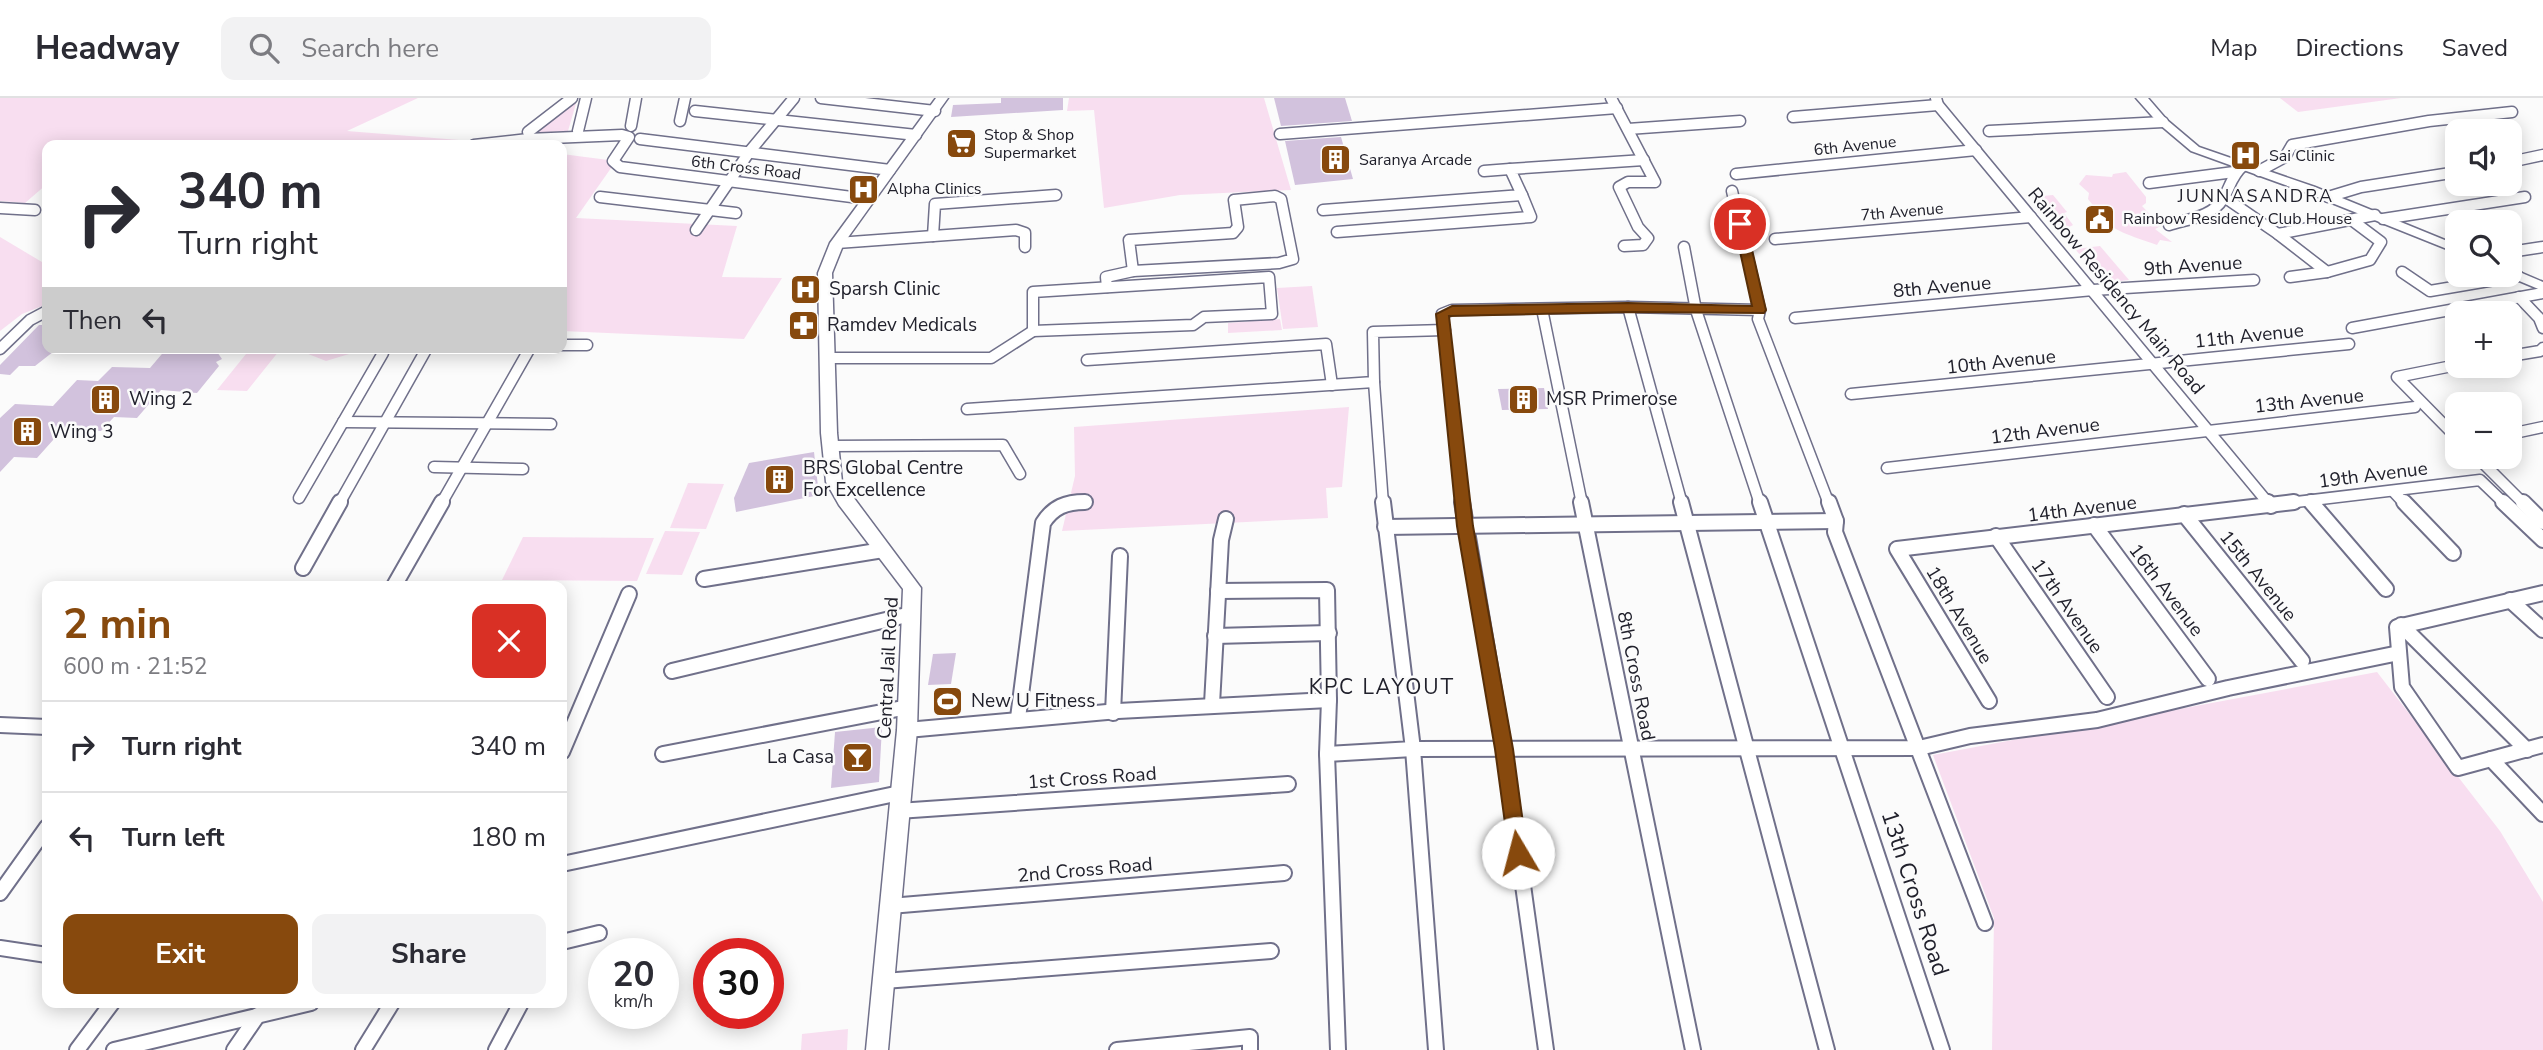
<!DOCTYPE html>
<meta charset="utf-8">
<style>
body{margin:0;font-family:"Nunito Sans",sans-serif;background:#f2f2f3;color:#2b2b33;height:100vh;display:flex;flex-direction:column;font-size:26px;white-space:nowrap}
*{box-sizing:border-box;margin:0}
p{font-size:23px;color:#7c7c81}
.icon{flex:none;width:38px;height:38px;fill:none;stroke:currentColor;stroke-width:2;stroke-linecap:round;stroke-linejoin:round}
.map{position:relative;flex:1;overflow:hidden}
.side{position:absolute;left:42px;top:483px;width:525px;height:427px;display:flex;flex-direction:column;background:#fff;border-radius:14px;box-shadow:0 4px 18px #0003}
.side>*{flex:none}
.banner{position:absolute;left:42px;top:42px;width:525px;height:214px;border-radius:14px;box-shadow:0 4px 18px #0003;background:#fff;color:#2b2b33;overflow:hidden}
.controls{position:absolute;left:2445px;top:21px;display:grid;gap:14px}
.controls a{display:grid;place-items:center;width:77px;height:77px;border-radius:14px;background:#fff;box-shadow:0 4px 18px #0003;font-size:35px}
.speed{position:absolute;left:588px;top:840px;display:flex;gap:14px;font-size:35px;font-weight:700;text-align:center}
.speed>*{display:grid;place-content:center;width:91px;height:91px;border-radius:50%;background:#fff;box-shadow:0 4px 18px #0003;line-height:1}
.speed small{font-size:18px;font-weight:400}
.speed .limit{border:10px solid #d22;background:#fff;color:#111}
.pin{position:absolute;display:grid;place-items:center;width:60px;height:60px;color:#fff;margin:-30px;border:4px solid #fff;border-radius:50%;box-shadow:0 2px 7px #0007}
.me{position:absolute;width:77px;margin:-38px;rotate:352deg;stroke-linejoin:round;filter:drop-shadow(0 0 5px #0008)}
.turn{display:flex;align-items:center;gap:24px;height:147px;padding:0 21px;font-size:32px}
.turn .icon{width:91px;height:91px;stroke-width:2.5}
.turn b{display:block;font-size:49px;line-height:60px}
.then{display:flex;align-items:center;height:66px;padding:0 21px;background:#0003;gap:14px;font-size:26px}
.round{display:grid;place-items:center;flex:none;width:74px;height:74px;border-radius:14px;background:#f2f2f3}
.head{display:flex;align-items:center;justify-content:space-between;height:119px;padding:0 21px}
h1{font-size:42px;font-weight:700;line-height:52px;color:#87490d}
.primary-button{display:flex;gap:14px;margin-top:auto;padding:14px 21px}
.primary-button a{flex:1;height:80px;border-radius:14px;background:#87490d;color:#fff;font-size:28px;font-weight:700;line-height:80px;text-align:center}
.primary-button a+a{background:#f2f2f3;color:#2b2b33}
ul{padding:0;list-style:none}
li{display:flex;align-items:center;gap:21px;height:91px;padding:0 21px;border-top:2px solid #e1e1e2}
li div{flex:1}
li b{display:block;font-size:26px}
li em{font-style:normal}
header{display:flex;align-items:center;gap:42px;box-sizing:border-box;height:98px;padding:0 35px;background:#fff;border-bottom:2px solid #e1e1e2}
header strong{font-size:33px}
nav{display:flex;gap:38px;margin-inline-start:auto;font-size:24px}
.search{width:490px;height:63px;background:#f2f2f3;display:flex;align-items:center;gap:18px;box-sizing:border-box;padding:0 24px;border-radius:14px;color:#7c7c81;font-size:26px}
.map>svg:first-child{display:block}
</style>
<header>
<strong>Headway</strong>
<div class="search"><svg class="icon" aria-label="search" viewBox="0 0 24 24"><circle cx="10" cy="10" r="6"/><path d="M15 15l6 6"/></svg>Search here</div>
<nav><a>Map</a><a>Directions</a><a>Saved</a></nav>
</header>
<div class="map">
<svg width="2543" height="952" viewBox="0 0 2543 952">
<rect width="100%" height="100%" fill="#fbfbfb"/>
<g fill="#f8def0">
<path d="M0,0H418L347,33L484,44L565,36L557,47H47V86L25,105L0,103Z"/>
<path d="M1069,0H1264L1291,92L1180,97L1104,110L1094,12L1067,13Z"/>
<path d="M2280,0H2401L2298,14Z"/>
<path d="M577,2L568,33L532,35Z"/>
<path d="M562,56L616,63L576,120L737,128L722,179L782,180L744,241L562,233Z"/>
<path d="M2126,74L2146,99V105L2142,108L2161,128L2155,131L2172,144L2160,142L2157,147C2132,138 2111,133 2093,113L2096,111L2088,101L2089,95L2079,86L2086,77L2112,79L2113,76Z"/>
<path d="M2053,97L2067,114L2064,115L2073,127L2069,129L2055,126L2032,99Z"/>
<path d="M0,139L47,167V206L22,216L0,233Z"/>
<path d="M2100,148L2129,182L2104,185L2075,151Z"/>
<path d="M1312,188L1318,229L1283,231L1277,190Z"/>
<path d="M1280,221L1282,232L1228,235V225Z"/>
<path d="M293,250H369L326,263Z"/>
<path d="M250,251L279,253L247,293L217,292Z"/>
<path d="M1349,309L1342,389L1326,390L1328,420L1062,433L1075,378L1074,329Z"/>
<path d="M688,385L724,386L706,431L670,430Z"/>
<path d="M665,433L700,434L682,477L646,476Z"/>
<path d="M523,439L654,440L637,483L502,482Z"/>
<path d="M2377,574L2500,733L2543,804V952H1992L1994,820L1933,657Z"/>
<path d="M848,931L847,952H801L802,936Z"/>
</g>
<g fill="#d2c2dd">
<path d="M1001,0H1063V12L951,19L953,7L1001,5Z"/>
<path d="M1274,0H1345L1352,23L1281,28Z"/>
<path d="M1341,39L1353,81L1295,87L1285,43Z"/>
<path d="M39,227H47V250H58L35,268H19L10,277L0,276V267Z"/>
<path d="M167,250L215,251L222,261L216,264L219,268L197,295L161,292L137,320L114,319L101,333L62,332L37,360L14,359L0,374V320L15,306L53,308L77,282L98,283L112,269L150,270Z"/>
<path d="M1544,290L1548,311L1502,312L1498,291Z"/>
<path d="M814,354L819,397L736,414L734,400L749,365Z"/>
<path d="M956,555L951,586L928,587L933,556Z"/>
<path d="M882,629L879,684L831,690L835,634Z"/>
</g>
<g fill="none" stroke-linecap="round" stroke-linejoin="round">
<defs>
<g id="minor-far1">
<path d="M821,0L935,13"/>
<path d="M1611,0L1655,84H1628L1619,89L1638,129L1648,140L1643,147L1624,148"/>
<path d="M1936,0L1938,7L2269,406"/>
<path d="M695,13L916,37"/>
<path d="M1793,19L1938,7"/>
<path d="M680,23L685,0"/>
<path d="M631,28L636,0"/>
<path d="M1628,31L1740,23"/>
<path d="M578,33L586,0"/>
<path d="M1989,33L2163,24"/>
<path d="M528,34L572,0"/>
<path d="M1280,36L1617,10"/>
<path d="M640,41L890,72"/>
<path d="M474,47L528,41L622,37L629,39L613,63L620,69L867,101"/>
<path d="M2510,64L2543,57"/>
<path d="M1484,73L1510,71"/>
<path d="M2259,73L2285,59L2292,47L2429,23L2512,14"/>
<path d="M1736,76L1976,52"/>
<path d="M2149,85L2234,74"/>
<path d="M1732,93L1760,212L1758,221L1829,406"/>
<path d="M1275,98L1281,101L1293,161L1279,165L1133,173L1129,142L1233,135L1238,129L1234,102Z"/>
<path d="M600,99L736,115"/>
<path d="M2224,99L2278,136"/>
<path d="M2328,99L2361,89L2457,74"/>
<path d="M0,110L35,112"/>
<path d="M1323,112L1522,97L1510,71L1644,62"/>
<path d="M2383,121L2525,99"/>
<path d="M2169,127C2188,121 2212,119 2223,101C2230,89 2232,77 2243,68"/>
<path d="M696,132L750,53L794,0"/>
<path d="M1337,134L1531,119L1522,97"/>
<path d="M933,138L935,106L1056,97"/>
<path d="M1775,141L2031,119"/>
<path d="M837,145L1016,132L1025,135V149"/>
<path d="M1684,149L1696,212L1760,406"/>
<path d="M2510,154L2543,149"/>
<path d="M2327,174L2278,136L2375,117"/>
<path d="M2402,174L2430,193L2518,178"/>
<path d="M1269,179L1272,216L1204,219L1193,227L1033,233V194Z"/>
<path d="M2290,179L2327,174L2370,162L2381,144L2353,123"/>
<path d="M1107,189L1106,179L1133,173"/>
<path d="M2519,199L2539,220L2543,230"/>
<path d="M1628,209L1682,406"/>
<path d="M1542,211L1582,406"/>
<path d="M1795,220L2093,192L2254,182"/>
<path d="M2352,230L2543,195"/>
<path d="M562,247H587"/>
<path d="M0,251L30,222L47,213"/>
<path d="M2510,258L2540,253L2543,250"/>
<path d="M829,260H991L1033,233"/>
<path d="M1087,262L1326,246L1332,287"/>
<path d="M2457,267L2397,279L2457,340"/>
<path d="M1374,284L1383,406"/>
<path d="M1851,296L2349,246"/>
<path d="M967,311L1374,284L1373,234L1445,232"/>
<path d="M343,324L551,326"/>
<path d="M2510,336L2543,329"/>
<path d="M831,348L1003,347L1020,376"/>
<path d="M2477,359L2524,406"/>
<path d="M434,369L523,371"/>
<path d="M1887,370L2415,309"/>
<path d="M2393,393L2405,406"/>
<path d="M299,400L383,255"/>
<path d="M2310,403L2312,406"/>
<path d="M339,406L427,250"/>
<path d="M441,406L530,250"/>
<path d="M1067,406L1086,404"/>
<path d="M1463,406L1442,216L1452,212L1628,209L1760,212"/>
<path d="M2279,406L2480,382L2505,406"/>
</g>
<g id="minor">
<path d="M1462,404L1504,651L1546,952"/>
<path d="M1581,404L1693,952"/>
<path d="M1681,404L1827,952"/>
<path d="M1760,404L1942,952"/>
<path d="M1829,404L1836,423L1835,434L1985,825"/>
<path d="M2268,404L2271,408"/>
<path d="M2311,404L2386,491"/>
<path d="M2404,404L2453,455"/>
<path d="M2503,404L2543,442"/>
<path d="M2523,404L2543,424"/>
<path d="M2184,416L2302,563"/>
<path d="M2094,427L2208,581"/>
<path d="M1385,429L1836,423"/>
<path d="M1996,438L2107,599"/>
<path d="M303,470L340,404"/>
<path d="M704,481L883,452"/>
<path d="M394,488L442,404"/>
<path d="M2543,495L2397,529L2402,589L2458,670L2543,647"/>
<path d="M2510,502L2543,532"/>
<path d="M2401,527L2527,652"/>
<path d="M1215,538L1329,535"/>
<path d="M672,573L911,516"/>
<path d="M1329,602L1327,656L1338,952"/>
<path d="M1989,603L1897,451L2294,404"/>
<path d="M1212,606L1221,442L1226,421"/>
<path d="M1113,615L1120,458"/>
<path d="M1018,620L1043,425C1053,409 1066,404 1085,404"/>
<path d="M0,627L47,629"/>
<path d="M907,632L1118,613L1329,602L1327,492L1218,493"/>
<path d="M562,654L629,496"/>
<path d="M663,656L908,609"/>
<path d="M1327,656L1413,651L1383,404"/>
<path d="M2491,661L2543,716"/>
<path d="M898,713L1288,686"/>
<path d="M562,766L900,695"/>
<path d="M0,795L47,729"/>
<path d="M890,808L1284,775"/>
<path d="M562,844L599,835"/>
<path d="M0,850L47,857"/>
<path d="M884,883L1271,853"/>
<path d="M77,952L112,905"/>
<path d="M114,952L311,905"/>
<path d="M234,952L258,917"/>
<path d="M363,952L392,905"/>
<path d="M496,952L521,905"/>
<path d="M1117,952L1250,939V952"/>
<path d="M1436,952L1413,651L1919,650L1970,638L2097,622L2228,590L2399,555"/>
</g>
<g id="tertiary">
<path d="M2136,0H2148L2167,22L2199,49L2315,89L2457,147V155L2307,95L2191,53L2159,26Z"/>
<path d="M2510,170L2543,184V193L2505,177H2510Z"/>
</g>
<path id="secondary" d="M936,0H948L844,145L832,175L837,335L842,384L921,490L917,632L888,952H866L897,632L903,491L839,407L826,384L821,335L818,175L830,145Z"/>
</defs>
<use href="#minor-far1" stroke="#70708a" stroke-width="13"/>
<use href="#minor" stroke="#70708a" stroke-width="18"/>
<use href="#tertiary" stroke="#70708a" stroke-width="3"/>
<use href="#secondary" stroke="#70708a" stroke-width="3"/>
<use href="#minor-far1" stroke="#fff" stroke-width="10"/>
<use href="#minor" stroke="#fff" stroke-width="14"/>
<use href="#tertiary" fill="#fff" fill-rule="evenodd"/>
<use href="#secondary" fill="#fff" fill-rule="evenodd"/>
</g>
<path fill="#87490d" stroke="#582f08" stroke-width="2" d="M1740,122L1746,126L1766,212L1764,215L1628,214L1449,218L1473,428L1513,651L1527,755L1525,761L1518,763L1511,761L1509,755L1495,651L1457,428L1436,216L1452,208L1628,205L1752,208L1734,126Z"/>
<defs>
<symbol id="supermarket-square" viewBox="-11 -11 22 22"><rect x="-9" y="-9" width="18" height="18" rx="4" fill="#87490d" stroke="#fbfbfb"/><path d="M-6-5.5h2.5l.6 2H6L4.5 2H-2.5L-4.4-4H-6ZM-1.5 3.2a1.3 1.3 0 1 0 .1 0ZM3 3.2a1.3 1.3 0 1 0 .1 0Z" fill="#fff"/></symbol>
<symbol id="hospital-square" viewBox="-11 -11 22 22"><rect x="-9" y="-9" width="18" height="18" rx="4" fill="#87490d" stroke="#fbfbfb"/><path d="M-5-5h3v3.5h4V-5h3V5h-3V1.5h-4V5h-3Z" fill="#fff"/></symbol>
<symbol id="building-square" viewBox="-11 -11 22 22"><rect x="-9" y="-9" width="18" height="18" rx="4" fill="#87490d" stroke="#fbfbfb"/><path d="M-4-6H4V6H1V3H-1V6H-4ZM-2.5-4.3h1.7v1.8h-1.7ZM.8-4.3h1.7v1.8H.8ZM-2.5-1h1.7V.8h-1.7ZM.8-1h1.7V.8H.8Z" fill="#fff"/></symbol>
<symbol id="civic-square" viewBox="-11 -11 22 22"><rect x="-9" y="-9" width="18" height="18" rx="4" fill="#87490d" stroke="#fbfbfb"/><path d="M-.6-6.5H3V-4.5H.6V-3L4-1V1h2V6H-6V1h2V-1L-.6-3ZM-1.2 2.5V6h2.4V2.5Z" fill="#fff"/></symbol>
<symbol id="pharmacy-square" viewBox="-11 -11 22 22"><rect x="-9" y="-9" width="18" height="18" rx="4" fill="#87490d" stroke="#fbfbfb"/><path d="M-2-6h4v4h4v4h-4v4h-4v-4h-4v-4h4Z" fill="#fff"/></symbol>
<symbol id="stadium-square" viewBox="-11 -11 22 22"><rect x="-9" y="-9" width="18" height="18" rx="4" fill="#87490d" stroke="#fbfbfb"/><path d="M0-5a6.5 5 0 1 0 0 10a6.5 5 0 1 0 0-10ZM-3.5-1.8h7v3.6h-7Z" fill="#fff"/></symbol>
<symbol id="bar-square" viewBox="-11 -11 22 22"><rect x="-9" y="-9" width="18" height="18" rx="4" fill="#87490d" stroke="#fbfbfb"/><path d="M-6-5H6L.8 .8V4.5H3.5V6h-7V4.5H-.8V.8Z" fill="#fff"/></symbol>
</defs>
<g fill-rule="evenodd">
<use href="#supermarket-square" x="944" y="28" width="35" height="35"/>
<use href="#hospital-square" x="2228" y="40" width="35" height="35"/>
<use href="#building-square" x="1318" y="44" width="35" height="35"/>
<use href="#hospital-square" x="846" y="74" width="35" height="35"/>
<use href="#civic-square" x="2082" y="104" width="35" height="35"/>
<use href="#hospital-square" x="788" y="174" width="35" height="35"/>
<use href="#pharmacy-square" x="786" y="210" width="35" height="35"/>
<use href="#building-square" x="88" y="284" width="35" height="35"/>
<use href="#building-square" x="1506" y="284" width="35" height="35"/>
<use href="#building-square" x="10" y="316" width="35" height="35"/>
<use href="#building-square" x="762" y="364" width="35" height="35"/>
<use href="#stadium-square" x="930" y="586" width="35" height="35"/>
<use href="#bar-square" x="840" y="642" width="35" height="35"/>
</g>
<g text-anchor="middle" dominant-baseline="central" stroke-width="5" stroke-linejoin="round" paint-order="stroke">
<g font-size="16" fill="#21212c" stroke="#fbfbfb" text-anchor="start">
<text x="984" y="37">Stop &amp; Shop<tspan x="984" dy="18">Supermarket</tspan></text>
<text x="2269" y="58">Sai Clinic</text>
<text x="1359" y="62">Saranya Arcade</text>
<text x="887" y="91">Alpha Clinics</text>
<text x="2123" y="121">Rainbow Residency Club House</text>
</g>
<g font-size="16" fill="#21212c" stroke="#fbfbfb">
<text transform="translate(1855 48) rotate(-6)">6th Avenue</text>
<text transform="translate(746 70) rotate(7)">6th Cross Road</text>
<text transform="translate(1902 114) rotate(-5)">7th Avenue</text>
</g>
<g font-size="18" letter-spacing="2" fill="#21212c" stroke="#fbfbfb">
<text x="2256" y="98">JUNNASANDRA</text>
</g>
<g font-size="19" fill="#21212c" stroke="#fbfbfb">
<text transform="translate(2193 168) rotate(-4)">9th Avenue</text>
<text transform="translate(1942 189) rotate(-5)">8th Avenue</text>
<text transform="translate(2116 193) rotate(50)">Rainbow Residency Main Road</text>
<text transform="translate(2249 238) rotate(-6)">11th Avenue</text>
<text transform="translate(2001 264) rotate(-6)">10th Avenue</text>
<text transform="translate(2309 303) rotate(-6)">13th Avenue</text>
<text transform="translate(2045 333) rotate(-7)">12th Avenue</text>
<text transform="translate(2373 377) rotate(-7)">19th Avenue</text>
<text transform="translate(2082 411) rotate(-7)">14th Avenue</text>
<text transform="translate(2258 478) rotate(51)">15th Avenue</text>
<text transform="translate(2166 492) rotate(53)">16th Avenue</text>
<text transform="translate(2067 508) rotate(55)">17th Avenue</text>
<text transform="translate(1959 517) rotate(59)">18th Avenue</text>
<text transform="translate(888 570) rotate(-87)">Central Jail Road</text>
<text transform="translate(1636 578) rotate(79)">8th Cross Road</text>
<text transform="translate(1092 680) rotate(-4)">1st Cross Road</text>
<text transform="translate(1085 772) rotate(-5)">2nd Cross Road</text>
</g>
<g font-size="19" fill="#21212c" stroke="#fbfbfb" text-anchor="start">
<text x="829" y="191">Sparsh Clinic</text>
<text x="827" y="227">Ramdev Medicals</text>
<text x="129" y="301">Wing 2</text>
<text x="1546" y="301">MSR Primerose</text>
<text x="50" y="334">Wing 3</text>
<text x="803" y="370">BRS Global Centre<tspan x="803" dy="22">For Excellence</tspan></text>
<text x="971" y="603">New U Fitness</text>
<text x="834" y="659" text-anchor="end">La Casa</text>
</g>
<g font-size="21" letter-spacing="2" fill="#21212c" stroke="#fbfbfb">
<text x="1382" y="589">KPC LAYOUT</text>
</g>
<g font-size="23" fill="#21212c" stroke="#fbfbfb">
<text transform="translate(1915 795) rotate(72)">13th Cross Road</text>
</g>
</g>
</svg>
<div class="controls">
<a><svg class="icon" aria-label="sound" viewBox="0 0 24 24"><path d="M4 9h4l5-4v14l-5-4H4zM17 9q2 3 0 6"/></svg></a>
<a><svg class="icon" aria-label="search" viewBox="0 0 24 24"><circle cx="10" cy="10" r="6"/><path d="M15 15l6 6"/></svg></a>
<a>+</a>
<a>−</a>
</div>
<div class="speed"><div>20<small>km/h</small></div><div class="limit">30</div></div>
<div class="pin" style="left:1740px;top:126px;background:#d93025"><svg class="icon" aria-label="arrive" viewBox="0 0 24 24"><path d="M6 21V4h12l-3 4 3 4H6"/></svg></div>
<svg class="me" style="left:1518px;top:755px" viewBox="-20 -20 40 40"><circle r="19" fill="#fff"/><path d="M0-13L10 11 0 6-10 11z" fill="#87490d"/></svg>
<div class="banner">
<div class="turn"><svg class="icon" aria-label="right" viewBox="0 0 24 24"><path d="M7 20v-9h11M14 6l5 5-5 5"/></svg><div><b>340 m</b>Turn right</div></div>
<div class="then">Then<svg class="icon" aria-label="left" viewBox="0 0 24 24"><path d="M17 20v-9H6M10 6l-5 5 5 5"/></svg></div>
</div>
<section class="side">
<div class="head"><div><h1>2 min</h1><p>600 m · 21:52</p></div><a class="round" style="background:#d93025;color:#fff"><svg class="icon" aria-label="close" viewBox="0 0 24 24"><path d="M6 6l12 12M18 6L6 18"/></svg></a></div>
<ul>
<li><svg class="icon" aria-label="right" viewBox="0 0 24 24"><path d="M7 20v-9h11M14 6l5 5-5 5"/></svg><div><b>Turn right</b></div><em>340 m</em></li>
<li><svg class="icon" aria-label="left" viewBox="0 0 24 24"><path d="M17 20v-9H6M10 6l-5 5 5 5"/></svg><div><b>Turn left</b></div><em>180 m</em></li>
</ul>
<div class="primary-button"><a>Exit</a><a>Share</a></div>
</section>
</div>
